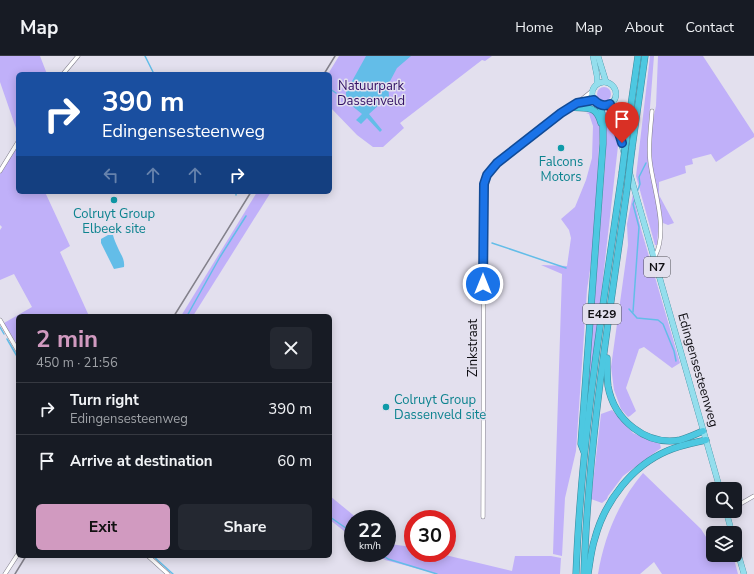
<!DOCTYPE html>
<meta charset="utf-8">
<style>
body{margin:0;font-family:"Nunito Sans",sans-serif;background:#242831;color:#f1f3f6;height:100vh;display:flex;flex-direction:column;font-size:15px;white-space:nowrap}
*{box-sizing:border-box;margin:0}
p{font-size:13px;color:#9ea1a6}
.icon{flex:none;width:22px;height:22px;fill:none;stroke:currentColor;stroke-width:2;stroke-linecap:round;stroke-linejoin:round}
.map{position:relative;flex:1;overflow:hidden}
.sheet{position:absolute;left:16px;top:258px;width:316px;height:244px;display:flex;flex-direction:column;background:#171b24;border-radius:6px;box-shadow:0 2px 10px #0003}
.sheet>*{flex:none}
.guide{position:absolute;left:16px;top:16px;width:316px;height:122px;border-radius:6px;box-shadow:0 2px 10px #0003;background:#1a4fa0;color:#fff;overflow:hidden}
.fabs{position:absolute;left:706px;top:426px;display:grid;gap:8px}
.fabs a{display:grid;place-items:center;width:36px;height:36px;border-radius:6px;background:#171b24;box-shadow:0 2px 10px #0003;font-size:20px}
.speed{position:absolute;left:344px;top:454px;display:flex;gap:8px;font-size:20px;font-weight:700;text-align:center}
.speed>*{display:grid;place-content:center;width:52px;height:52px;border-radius:50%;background:#171b24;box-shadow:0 2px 10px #0003;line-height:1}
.speed small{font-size:10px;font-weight:400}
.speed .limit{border:6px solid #d22;background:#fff;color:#111}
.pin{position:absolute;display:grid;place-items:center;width:34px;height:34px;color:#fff;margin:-41px -17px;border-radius:50% 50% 50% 0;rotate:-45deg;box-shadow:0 0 4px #0007}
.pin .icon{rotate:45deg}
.me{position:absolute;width:44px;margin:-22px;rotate:0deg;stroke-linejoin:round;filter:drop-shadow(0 0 3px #0008)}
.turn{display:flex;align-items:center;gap:14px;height:84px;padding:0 20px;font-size:18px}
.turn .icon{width:52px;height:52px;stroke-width:2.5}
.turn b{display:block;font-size:28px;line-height:34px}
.lanes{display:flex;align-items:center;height:38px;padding:0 20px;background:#0003;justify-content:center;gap:20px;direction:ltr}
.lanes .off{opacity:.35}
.round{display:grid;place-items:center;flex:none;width:42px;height:42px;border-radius:6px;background:#242831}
.summary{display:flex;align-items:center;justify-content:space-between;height:68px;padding:0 20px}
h1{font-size:24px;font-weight:700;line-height:30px;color:#d19ac0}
.button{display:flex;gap:8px;margin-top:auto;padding:8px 20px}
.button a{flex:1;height:46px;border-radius:6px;background:#d19ac0;color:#111;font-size:16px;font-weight:700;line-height:46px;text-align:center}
.button a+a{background:#242831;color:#f1f3f6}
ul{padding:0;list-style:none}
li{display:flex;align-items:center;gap:12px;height:52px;padding:0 20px;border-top:1px solid #363941}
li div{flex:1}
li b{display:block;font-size:15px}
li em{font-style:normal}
header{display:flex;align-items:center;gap:24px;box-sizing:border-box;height:56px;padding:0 20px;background:#171b24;border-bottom:1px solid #363941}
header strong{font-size:19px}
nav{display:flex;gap:22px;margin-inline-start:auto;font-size:14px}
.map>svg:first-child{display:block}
</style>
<header>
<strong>Map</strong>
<nav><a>Home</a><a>Map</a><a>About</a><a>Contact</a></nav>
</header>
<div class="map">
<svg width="754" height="518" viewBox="0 0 754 518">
<rect width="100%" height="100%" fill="#e3e0ee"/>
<g fill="#c0b0f9">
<path d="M0,0H40L47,18H18V78L0,26Z"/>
<path d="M339,0H492L485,5L482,4L400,67L404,72L383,91H373L357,79L330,51V18H328Z"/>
<path d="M650,0H654L647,90L656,50L658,0H703L754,78V81L716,106L711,98L692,103L693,108L685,110L686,117L659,126V139L674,167L668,169L663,167L660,147L657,189H655L636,120Z"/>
<circle cx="604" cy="38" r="7"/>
<path d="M604,55L608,57L618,90L591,328H588L606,95Z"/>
<path d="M590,56L597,60L600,71L594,187L587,234L576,395L565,442L562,500L553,498L562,218L541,209L567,210L571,182L569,174L561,163L575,151L586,124L592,102L593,70L589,58L586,57Z"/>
<path d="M18,90V136H45L70,190L60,196L89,260H18V290L4,267L32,251L14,218L0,224V174L2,171L0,169V118Z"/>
<path d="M257,136H271L193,260H181Z"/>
<path d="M633,138L641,173L680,307L672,312L644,291L639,293L626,332L636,355L630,360L628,361L621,353L614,334L611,311L628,189L627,168Z"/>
<path d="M612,354L633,377L660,388L661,392L623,420L608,440L607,443L602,447L591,443L601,358Z"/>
<path d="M643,417L701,473L713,492V499H733L738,518H662L654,506L640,518H598C604,481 619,445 643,417Z"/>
<path d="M330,440L358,463H353V482L330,464Z"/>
<path d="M387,486L389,488L413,491V497H437L512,515L515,500H551L561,502L560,518H438L385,504L375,497H387Z"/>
</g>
<g fill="#63bde8">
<path d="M366,0H411L397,12L388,29L389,40L369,58L382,74L380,76L367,62L361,68L356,64L362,58L346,45V36Z"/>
<path d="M108,179H113C114,183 116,188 118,192C121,199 125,203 124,211L114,213L101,187V183Z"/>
</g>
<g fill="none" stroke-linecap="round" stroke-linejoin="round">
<g stroke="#63bde8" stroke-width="1.5">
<path d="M145,0L154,18"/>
<path d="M330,33L336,37"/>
<path d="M637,136L640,128L639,121L646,107"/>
<path d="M236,138V139"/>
<path d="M492,187L566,212"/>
<path d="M629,253L637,262L658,264L663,268L674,295L676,305"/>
<path d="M633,256L639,171L633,148L635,143"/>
<path d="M187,260L220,201L246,160"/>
<path d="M0,271L4,278"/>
<path d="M7,283L18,302"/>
<path d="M330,461L353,477"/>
<path d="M380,497L388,503L437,518"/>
<path d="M153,500L173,518"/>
</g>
<defs>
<g id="street">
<path d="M63,18L78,0"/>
<path d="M578,47L594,44"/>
<path d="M652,55C651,71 648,88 650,105C653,133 670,176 654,202"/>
<path d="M0,115L18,86"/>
<path d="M0,264L18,295"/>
<path d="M735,451L754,440"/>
<path d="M483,461L484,128L487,119L497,107L561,57L577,47L592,35"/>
<path d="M148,500L168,518"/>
<path d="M5,518L18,498"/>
</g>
<g id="primary">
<path d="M593,0L597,20V27"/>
<path d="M598,0L606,26"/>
<circle cx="604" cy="38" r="12"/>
<path d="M610,48L720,433"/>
<path d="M726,455L732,477"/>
<path d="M735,487L744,518"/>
</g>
<g id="highway">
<path d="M570,51C586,53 596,48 601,67"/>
<path d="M627,77L638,0"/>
<path d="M632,92L645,0"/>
<path d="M607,302C607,312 607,321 608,330C614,364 646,390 680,384C688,382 696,378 703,375"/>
<path d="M584,396L581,388L603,88V62L600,49"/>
<path d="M576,518C581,384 603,250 622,117"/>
<path d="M584,518C588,389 609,261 627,133"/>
<path d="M588,518C590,506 591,494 595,482C605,445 632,410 667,395C680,389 693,387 706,384"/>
</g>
</defs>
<use href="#street" stroke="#807e8a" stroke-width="4.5"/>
<use href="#primary" stroke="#388799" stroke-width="6"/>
<use href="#highway" stroke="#388799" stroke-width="7"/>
<use href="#street" stroke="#fff" stroke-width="3.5"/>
<use href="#primary" stroke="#94deed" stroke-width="5.5"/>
<use href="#highway" stroke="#4dc8e1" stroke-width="6"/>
<g stroke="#83818b" stroke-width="1.5">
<path d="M324,18L335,0"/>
<path d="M174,260L251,136"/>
<path d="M15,518L26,500"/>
</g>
<defs>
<g id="highway-bridge">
<path d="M622,117L627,77"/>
<path d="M627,133L632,92"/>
</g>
</defs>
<use href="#highway-bridge" stroke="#388799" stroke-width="7" stroke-linecap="butt"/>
<use href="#highway-bridge" stroke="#4dc8e1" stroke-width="6"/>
</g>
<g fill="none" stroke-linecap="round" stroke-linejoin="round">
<defs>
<path id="route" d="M483,228L484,128L487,119L497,107L561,57L577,47L594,44C599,49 604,51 610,48L622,87"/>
</defs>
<use href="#route" stroke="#114b97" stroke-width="10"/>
<use href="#route" stroke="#1a73e8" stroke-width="7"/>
</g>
<g fill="#0f9aa8" stroke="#e3e0ee" stroke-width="1.5">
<circle cx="561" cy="92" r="4"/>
<circle cx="114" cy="144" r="4"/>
<circle cx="386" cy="351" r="4"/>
</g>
<g text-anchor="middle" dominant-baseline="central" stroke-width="3" stroke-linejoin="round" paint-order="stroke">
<g fill="#e3e0ee" stroke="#4f4e55" stroke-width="1">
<rect x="644" y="201" width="26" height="20" rx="3"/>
<rect x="583" y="248" width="38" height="20" rx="3"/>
</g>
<g font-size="12" font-weight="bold" fill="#100f14">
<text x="657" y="211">N7</text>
<text x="602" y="258">E429</text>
</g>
<g font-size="13" fill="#321065" stroke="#e3e0ee">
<text x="371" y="30">Natuurpark<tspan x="371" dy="15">Dassenveld</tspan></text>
</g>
<g font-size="13" fill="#0d838f" stroke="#e3e0ee">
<text x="561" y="106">Falcons<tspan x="561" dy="15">Motors</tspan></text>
<text x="114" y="158">Colruyt Group<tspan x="114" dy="15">Elbeek site</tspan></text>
<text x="394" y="344" text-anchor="start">Colruyt Group<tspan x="394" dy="15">Dassenveld site</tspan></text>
</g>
<g font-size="13" fill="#100f14" stroke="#e3e0ee">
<text transform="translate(473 292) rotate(-90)">Zinkstraat</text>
<text transform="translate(698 314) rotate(74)">Edingensesteenweg</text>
</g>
</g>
</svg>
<div class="fabs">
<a><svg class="icon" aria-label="search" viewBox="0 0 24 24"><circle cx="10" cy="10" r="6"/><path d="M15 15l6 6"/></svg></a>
<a><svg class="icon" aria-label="layers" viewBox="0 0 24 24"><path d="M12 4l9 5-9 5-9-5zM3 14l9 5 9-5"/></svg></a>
</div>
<div class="speed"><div>22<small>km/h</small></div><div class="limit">30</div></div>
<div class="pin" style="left:622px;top:87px;background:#d93025"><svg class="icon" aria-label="arrive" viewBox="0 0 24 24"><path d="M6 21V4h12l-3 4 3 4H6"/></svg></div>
<svg class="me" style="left:483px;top:228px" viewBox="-20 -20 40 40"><circle r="17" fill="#1a73e8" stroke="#fff" stroke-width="3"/><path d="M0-11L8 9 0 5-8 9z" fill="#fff"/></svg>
<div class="guide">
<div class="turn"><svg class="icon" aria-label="right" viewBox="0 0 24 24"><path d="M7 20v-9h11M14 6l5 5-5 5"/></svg><div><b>390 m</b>Edingensesteenweg</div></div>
<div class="lanes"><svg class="icon off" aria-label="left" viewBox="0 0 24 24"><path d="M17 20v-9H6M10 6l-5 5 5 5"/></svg><svg class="icon off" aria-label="ahead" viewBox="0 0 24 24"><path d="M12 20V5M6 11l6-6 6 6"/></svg><svg class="icon off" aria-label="ahead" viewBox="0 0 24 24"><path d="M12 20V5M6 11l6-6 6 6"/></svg><svg class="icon" aria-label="right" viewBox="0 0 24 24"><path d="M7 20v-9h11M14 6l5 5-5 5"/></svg></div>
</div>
<section class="sheet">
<div class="summary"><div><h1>2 min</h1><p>450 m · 21:56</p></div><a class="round"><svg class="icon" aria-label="close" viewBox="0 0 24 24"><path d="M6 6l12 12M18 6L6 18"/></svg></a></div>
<ul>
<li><svg class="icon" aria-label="right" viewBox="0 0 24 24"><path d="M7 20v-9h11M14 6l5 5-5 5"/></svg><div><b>Turn right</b><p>Edingensesteenweg</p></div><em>390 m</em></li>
<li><svg class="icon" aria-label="arrive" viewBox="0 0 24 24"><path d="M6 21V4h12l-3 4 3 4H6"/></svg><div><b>Arrive at destination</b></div><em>60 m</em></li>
</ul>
<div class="button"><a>Exit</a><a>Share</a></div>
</section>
</div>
